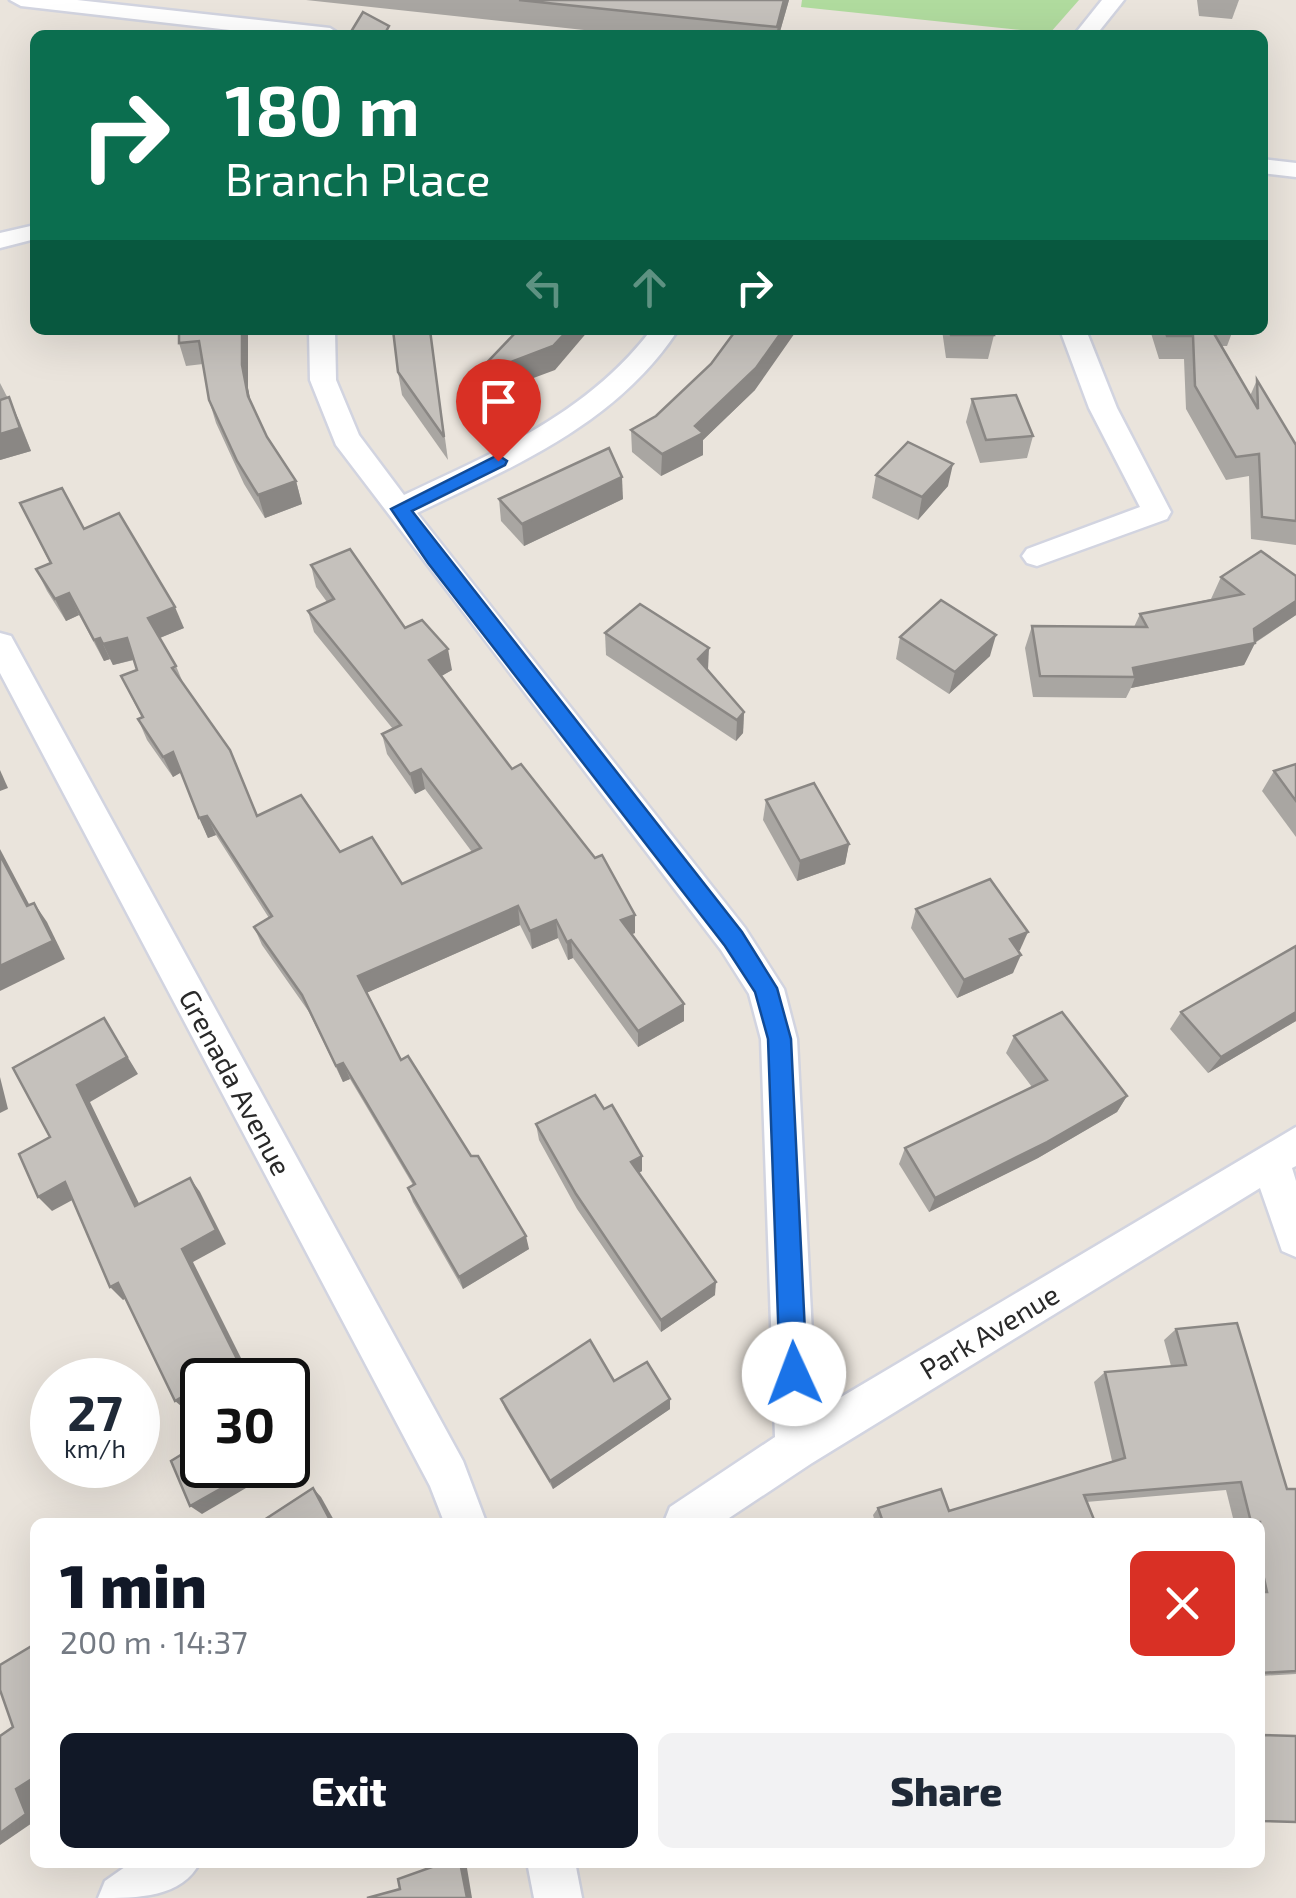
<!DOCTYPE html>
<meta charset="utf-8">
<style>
body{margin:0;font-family:"Exo 2",sans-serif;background:#f2f2f3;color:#1f2937;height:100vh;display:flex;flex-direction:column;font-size:38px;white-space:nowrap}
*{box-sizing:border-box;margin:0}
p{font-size:32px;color:#747a83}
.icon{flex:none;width:55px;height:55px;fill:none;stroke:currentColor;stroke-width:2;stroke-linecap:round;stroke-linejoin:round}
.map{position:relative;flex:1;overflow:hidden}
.sheet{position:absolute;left:30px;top:1518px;width:1235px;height:350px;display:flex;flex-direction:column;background:#fff;border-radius:15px;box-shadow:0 10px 40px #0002}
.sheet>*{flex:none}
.banner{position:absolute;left:30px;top:30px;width:1238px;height:305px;border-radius:15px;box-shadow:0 10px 40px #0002;background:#0b6e4f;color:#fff;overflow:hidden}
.speed{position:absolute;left:30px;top:1358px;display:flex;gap:20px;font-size:50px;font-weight:700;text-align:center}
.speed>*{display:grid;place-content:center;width:130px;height:130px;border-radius:50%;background:#fff;box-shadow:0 10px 40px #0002;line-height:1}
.speed small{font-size:25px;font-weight:400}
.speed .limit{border:5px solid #111;border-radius:15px;background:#fff;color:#111}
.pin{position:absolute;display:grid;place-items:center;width:85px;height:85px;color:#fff;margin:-102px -42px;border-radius:50% 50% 50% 0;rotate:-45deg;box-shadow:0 0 10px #0007}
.pin .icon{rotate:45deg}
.me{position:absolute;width:110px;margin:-55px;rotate:358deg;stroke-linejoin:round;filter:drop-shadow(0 0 8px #0008)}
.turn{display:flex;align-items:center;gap:35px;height:210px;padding:0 30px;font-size:45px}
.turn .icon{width:130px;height:130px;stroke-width:2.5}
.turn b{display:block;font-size:70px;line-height:85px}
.lanes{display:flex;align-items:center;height:95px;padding:0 30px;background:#0003;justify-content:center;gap:50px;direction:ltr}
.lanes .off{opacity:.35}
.round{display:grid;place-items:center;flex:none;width:105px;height:105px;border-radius:15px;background:#f2f2f3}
.head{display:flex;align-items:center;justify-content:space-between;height:170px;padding:0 30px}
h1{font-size:60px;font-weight:800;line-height:75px;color:#111827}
.button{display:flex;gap:20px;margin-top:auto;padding:20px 30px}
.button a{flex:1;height:115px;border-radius:15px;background:#111827;color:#fff;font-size:40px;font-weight:800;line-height:115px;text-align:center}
.button a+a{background:#f2f2f3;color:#1f2937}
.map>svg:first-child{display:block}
</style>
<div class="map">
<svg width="1296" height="1898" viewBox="0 0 1296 1898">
<rect width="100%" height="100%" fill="#eae4dc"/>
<path fill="#b0db9e" d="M802,0H1079L1050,33L801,7Z"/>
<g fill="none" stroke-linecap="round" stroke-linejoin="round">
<defs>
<g id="minor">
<path d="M10,0H77L330,28L341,35H273L21,6Z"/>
<path d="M1102,0H1124L1096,35H1074Z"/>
<path d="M1262,159L1296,163V177L1262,173Z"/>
<path d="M35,225V239L0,248V233Z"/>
<path d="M309,330H335L336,380L359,435L404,495C496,452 588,413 651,330H678C616,424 515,466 417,513L745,928L784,989L797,1039L816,1412L1296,1127V1166L1292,1168L1296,1181V1257L1282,1251L1260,1188L812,1463L723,1522H664L670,1507L775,1437L761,1039L749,994L721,950L336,445L310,380Z"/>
<path d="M1060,330H1086L1117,408L1171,512L1167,519L1037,566L1027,563L1022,556L1027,549L1140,507L1089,408Z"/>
<path d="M0,633L11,636L463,1461L486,1522H444L430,1486L0,673Z"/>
<path d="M132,1862H200C182,1898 138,1898 98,1898L105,1881Z"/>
<path d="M527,1862H575L582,1898H534Z"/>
</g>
</defs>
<use href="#minor" stroke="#d2d4e0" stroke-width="5"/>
<use href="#minor" fill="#fff" fill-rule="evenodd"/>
</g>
<g fill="#a9a6a2">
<path d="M306,0H789L779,35H630Z"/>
<path d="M1197,0H1239L1232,19L1199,16Z"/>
<path d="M248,330V388L251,404L267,437L296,481L302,504L265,518L244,484L216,423L209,400L203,364L186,366L179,343Z"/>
<path d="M430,330L448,460L402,395L398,372Z"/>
<path d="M942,330H993L994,335L988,359L946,358Z"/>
<path d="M1150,330H1233L1227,346H1221L1250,396L1257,380L1296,445V545L1251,539L1249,476L1226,480L1186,409L1184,359H1159Z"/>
<path d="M711,364L755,390L703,440V455L661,476L632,452L631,430L656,416Z"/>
<path d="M0,383L19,420L31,451L0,460Z"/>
<path d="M972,399L1033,436L1027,458L980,463L966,422Z"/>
<path d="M876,475L948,486L918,520L872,498Z"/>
<path d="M499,499H623L524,546L501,521Z"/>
<path d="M20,503L84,529L184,628L160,638L176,666L184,685L257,816L340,852L402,884L472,852L425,789L415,794L387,754L382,734L393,729L314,632L308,611L327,602L316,587L311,565L405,628L452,670L441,676L635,933L632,934L684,1021L638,1047L573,958L568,960L558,938L532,949L520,925L366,993L401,1060L529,1249L463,1289L413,1202L408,1188L413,1185L350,1079L343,1082L309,1012L262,945L254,927L269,918L216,835L208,838L181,772L173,777L147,740L138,719L142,718L121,676L137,670L134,660L113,665L110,659L104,661L79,615L66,621L47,591L36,569L50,563Z"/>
<path d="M1296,576V615L1255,643L1244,665L1131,688L1126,698L1033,697L1025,648L1032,626L1134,627L1140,614L1211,599L1221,577Z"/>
<path d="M605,633L708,670L744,712L743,733L736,741L606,655Z"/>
<path d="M900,637L990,656L949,694L896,659Z"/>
<path d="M1296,764V837L1262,791L1274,771Z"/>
<path d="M766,800L849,844L845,864L797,881L763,820Z"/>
<path d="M916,909L1020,950L1018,951L1013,973L957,998L911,928Z"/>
<path d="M1296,946V1021L1208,1073L1170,1029L1181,1012Z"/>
<path d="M1014,1036L1127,1096L1117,1112L1038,1158L929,1212L899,1164L905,1148L1032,1087L1006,1053Z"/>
<path d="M536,1124L642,1171L639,1173L715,1295L661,1332L577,1209L539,1140Z"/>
<path d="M1176,1329L1287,1489H1296V1674L1260,1676V1522H1234L1226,1490L1086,1502L1095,1522H875L873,1515L878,1508L949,1511L1112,1461L1094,1382L1105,1372L1171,1366L1164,1340Z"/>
<path d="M614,1381L670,1409L553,1489L505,1409L501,1399Z"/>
</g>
<g fill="#8a8784">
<path d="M784,0H789L779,35H776Z"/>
<path d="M242,330H248V388L254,419L248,396L242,365Z"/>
<path d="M568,330H589L555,370L477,399L474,376Z"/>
<path d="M783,330H797L755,390L703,440V455L661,476L662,454L695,426Z"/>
<path d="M9,397L31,451L0,460V434Z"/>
<path d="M953,464L948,486L918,520L922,497Z"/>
<path d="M622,477L623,499L524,546L522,524Z"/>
<path d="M296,481L302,504L265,518L258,495Z"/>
<path d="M69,593L79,615L66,621L55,599Z"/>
<path d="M1296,601V615L1254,643H1255L1244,665L1131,688L1135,677L1133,668L1254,629Z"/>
<path d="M175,607L184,628L157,639L148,618Z"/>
<path d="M996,635L990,656L949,694L955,672Z"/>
<path d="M100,638L110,659L104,661L94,640Z"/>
<path d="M127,638L136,659L113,665L103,644Z"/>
<path d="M709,648L708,670L698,659Z"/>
<path d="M448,649L452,670L433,681L429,660Z"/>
<path d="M744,712L743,733L736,741L737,720Z"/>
<path d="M173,752L182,772L173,777L163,757Z"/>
<path d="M421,769L425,789L415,794L410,774Z"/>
<path d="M0,770L8,788L0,791Z"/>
<path d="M207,816L216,835L208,838L199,818Z"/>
<path d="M849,844L845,864L797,881L800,861Z"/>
<path d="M0,849L40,925L27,906L0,855Z"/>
<path d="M34,903L47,922L65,959L0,991V966Z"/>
<path d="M518,906L520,925L364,994L358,976Z"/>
<path d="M635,915V933L621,938V920Z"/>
<path d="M556,920L558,938L532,949L530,931Z"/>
<path d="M1028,932L1020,950L1002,958L1010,939Z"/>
<path d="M571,940L573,958L568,960L567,942Z"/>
<path d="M1021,955L1013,973L957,998L964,980Z"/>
<path d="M684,1004V1021L638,1047V1031Z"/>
<path d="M1296,1012V1021L1208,1073L1221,1057Z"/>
<path d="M104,1018L138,1074L90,1102L147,1220L135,1206L77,1085Z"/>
<path d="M343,1063L350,1079L343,1082L336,1066Z"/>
<path d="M0,1077L8,1109L0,1113Z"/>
<path d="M1127,1096L1117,1112L1038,1158L929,1212L935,1198Z"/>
<path d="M642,1156V1171L631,1177V1162Z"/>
<path d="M190,1178L200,1192L226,1244L193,1262L249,1374L239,1380H210L182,1249Z"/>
<path d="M65,1182L78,1197L52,1211L38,1197Z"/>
<path d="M526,1236L529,1249L463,1289L459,1277Z"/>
<path d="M716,1282L715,1295L661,1332V1320Z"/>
<path d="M118,1283L130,1296L123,1300L110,1287Z"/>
<path d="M202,1385V1402L187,1411L175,1401Z"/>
<path d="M670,1399V1409L553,1489L550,1481Z"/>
<path d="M229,1465H235L246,1488L202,1514L190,1506Z"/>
<path d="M313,1488L321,1497L335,1522H331Z"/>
<path d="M35,1777L34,1790L35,1821L0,1845V1833L16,1789Z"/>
<path d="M460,1862H466L472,1898H467Z"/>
</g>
<g fill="#c5c1bc" stroke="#8a8784" stroke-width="2.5">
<path d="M519,0H784L777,27Z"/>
<path d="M363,12L389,26L384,35H349Z"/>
<path d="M179,330H242V365L248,396L267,437L296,481L258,495L237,461L209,400L199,341L179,343Z"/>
<path d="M393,330H430L444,437L398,372Z"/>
<path d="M518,330H568L553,346L474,376Z"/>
<path d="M736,330H783L756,368L695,426L703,433L662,454L631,430L656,416L711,364Z"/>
<path d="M950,330H993L994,335H951Z"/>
<path d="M1165,330H1212L1258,409L1257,380L1296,445V521L1262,517L1259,454L1236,457L1195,386L1193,336H1167Z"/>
<path d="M1016,395L1033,436L986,440L972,399Z"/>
<path d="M9,397L20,428L0,434V400Z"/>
<path d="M908,442L953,464L922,497L876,475Z"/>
<path d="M609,448L622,477L522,524L499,499Z"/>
<path d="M62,488L84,529L119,513L175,607L148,618L176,666L172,668L230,750L257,816L301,795L340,852L372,837L402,884L481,848L421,769L410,774L382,734L401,725L308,611L334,599L311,565L350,549L405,628L422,620L448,649L429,660L512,769L521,764L595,858L602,855L635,915L621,920L684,1004L638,1031L571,940L567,942L556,920L530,931L518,906L358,976L401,1060L408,1056L471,1156H478L526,1236L459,1277L408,1188L415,1184L343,1063L336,1066L302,995L254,927L272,916L207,816L199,818L173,752L163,757L138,719L143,717L121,676L137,670L127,638L103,644L100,638L94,640L69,593L55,599L36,569L51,563L20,503Z"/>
<path d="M1261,551L1296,576V601L1254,629L1255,643L1133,668L1135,677L1040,676L1032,626L1147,627L1140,614L1243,594L1221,577Z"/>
<path d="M941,600L996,635L955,672L900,637Z"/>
<path d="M640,604L709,648L698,659L744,712L737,720L605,633Z"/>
<path d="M1296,764V801L1274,771Z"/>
<path d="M814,783L849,844L800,861L766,800Z"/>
<path d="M0,855L27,906L34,903L53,941L0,966Z"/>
<path d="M990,879L1028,932L1010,939L1021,955L964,980L916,909Z"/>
<path d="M1296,946V1012L1221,1057L1181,1012Z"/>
<path d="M1062,1012L1127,1096L1047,1142L935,1198L905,1148L1047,1080L1014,1036Z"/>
<path d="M104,1018L127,1057L77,1085L135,1206L190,1178L216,1230L182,1249L239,1363L210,1380H202V1385L175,1401L118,1283L110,1287L65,1182L38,1197L19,1154L50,1137L13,1068Z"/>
<path d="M595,1095L604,1109L612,1105L642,1156L631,1162L716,1282L661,1320L576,1194L536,1124Z"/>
<path d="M1237,1323L1287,1489H1296V1671L1260,1673V1592H1267L1260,1560V1522H1251L1241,1482L1084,1495L1095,1522H883L878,1508L941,1489L949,1511L1125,1458L1105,1372L1186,1365L1176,1329Z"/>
<path d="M590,1340L614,1381L647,1362L670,1399L550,1481L501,1399Z"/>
<path d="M202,1442V1465H229L236,1480L190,1506L171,1461Z"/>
<path d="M313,1488L331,1522H261Z"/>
<path d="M35,1644V1777L16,1789L26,1814L0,1833V1736L13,1727L0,1690V1665Z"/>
<path d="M1260,1735L1296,1736V1822L1261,1821Z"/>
<path d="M446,1862H460L467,1898H367L400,1889L398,1879Z"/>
</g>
<path fill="#1a73e8" stroke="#114b97" stroke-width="2.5" d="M498,455L507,461L505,465L412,511L742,932L777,988L791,1039L807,1374L803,1383L794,1387L784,1383L780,1374L768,1039L755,992L725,946L428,563L391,509Z"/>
<g text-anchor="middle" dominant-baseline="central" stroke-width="9" stroke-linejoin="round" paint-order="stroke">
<g font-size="28" fill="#292929" stroke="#fff">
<text transform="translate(236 1082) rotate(62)">Grenada Avenue</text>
<text transform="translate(989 1331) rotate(-31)">Park Avenue</text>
</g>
</g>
</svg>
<div class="speed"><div>27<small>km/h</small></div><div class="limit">30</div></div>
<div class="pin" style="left:498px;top:461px;background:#d93025"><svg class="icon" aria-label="arrive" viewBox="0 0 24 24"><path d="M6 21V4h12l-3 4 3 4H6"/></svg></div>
<svg class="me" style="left:794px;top:1374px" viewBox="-20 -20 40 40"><circle r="19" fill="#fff"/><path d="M0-13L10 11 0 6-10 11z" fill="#1a73e8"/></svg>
<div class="banner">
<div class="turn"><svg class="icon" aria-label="right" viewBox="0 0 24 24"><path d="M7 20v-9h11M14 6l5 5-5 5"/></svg><div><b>180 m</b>Branch Place</div></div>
<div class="lanes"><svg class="icon off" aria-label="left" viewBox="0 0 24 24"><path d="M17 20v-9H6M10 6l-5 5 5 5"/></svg><svg class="icon off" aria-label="ahead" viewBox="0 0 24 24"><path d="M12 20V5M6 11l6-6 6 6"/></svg><svg class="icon" aria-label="right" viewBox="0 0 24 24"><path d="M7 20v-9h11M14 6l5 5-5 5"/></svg></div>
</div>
<section class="sheet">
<div class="head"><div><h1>1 min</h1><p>200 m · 14:37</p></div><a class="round" style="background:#d93025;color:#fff"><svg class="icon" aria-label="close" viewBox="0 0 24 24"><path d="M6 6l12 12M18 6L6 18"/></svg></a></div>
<div class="button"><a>Exit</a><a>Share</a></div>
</section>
</div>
